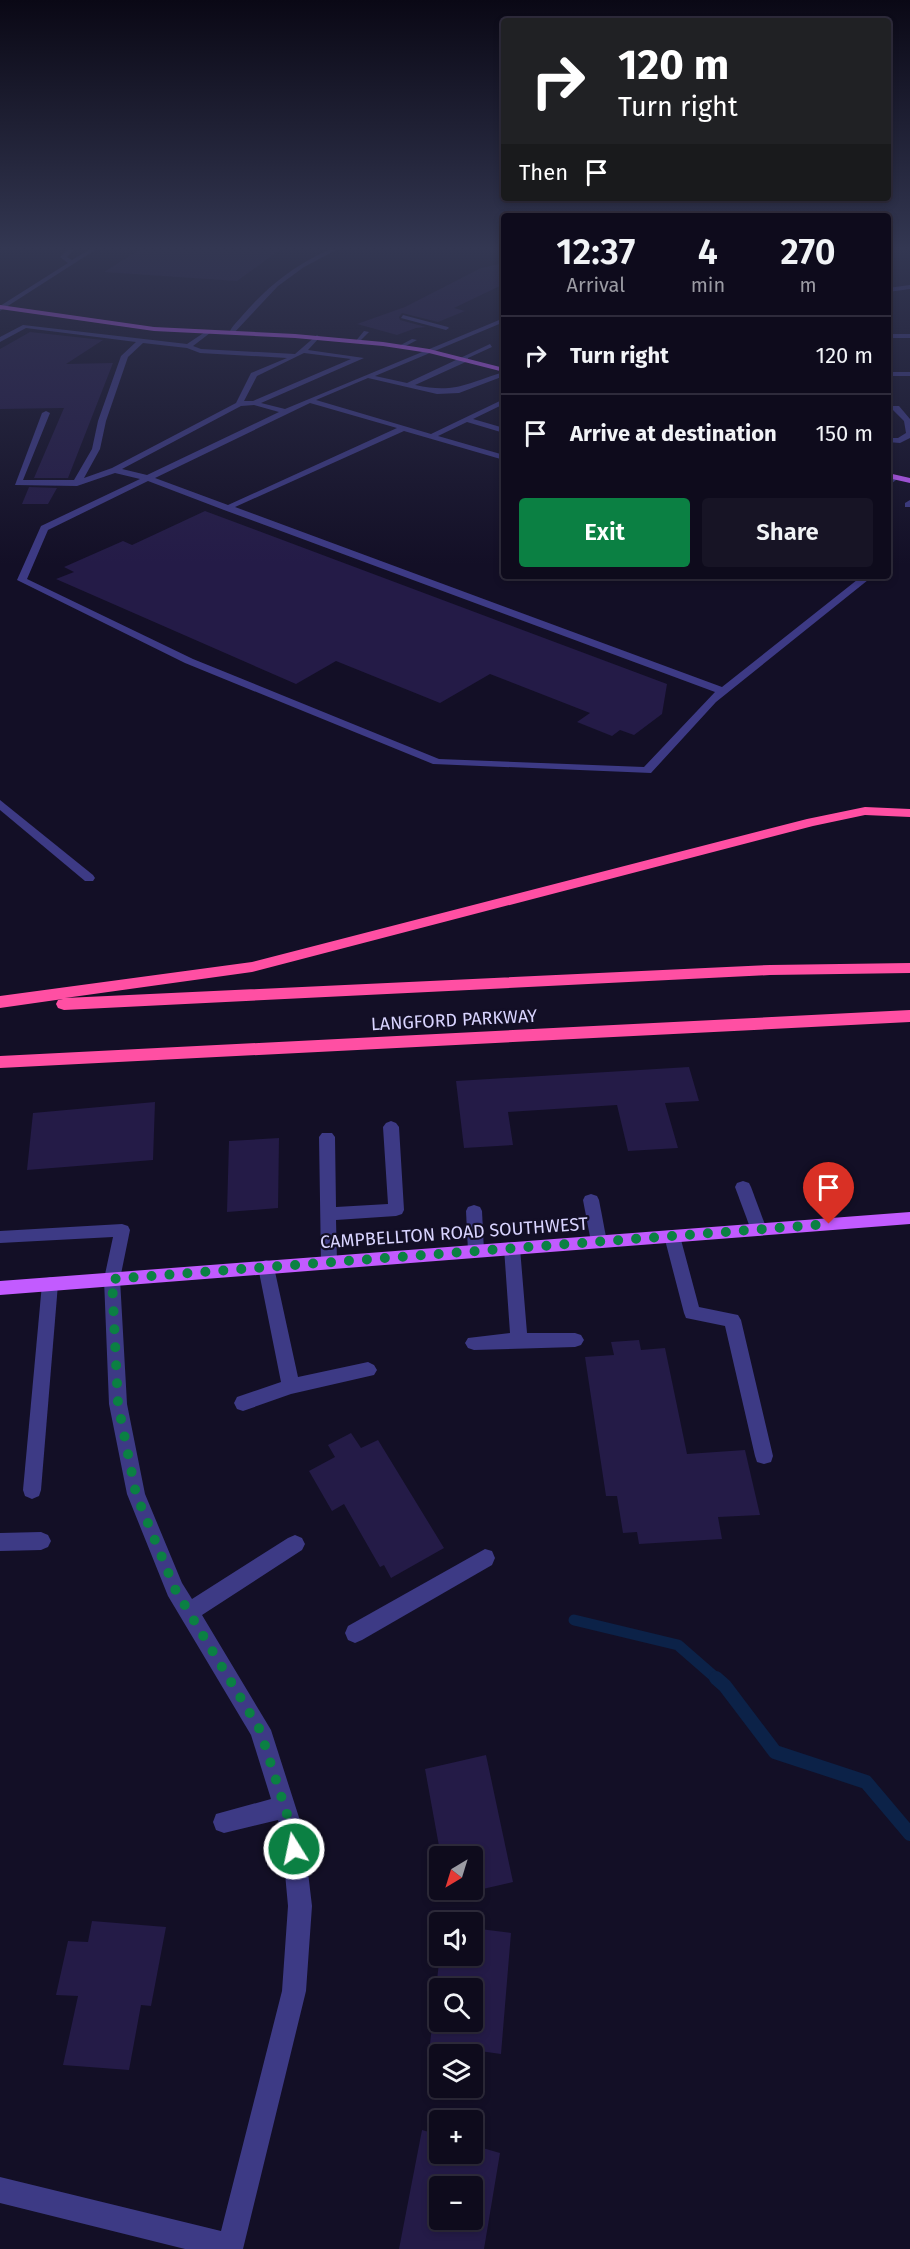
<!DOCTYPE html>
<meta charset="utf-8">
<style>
body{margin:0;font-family:"Fira Sans",sans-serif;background:#171425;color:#f1f3f6;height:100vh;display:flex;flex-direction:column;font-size:22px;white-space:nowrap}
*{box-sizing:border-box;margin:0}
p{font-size:20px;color:#9b9ba3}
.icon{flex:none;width:33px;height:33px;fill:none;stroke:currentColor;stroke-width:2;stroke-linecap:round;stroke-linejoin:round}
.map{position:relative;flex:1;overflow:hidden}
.panel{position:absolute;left:501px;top:213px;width:390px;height:366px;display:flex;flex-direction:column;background:#0e0b1c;border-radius:6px;box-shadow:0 3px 9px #0003,0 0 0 2px #2e2b3b}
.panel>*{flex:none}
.top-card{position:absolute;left:501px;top:18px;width:390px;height:183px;border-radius:6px;box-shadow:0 3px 9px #0003,0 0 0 2px #2e2b3b;background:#202124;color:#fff;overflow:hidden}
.needle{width:39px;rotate:218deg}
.tools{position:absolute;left:429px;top:1846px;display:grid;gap:12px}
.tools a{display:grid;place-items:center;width:54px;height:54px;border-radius:6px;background:#0e0b1c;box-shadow:0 3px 9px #0003,0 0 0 2px #2e2b3b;font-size:30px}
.pin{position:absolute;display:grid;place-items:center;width:51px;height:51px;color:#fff;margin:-62px -26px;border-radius:50% 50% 50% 0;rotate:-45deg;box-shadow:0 0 6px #0007}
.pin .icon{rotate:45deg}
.me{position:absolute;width:66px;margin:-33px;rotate:350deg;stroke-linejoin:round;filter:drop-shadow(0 0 4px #0008)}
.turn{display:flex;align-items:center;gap:21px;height:126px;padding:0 18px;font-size:27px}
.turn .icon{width:78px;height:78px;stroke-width:2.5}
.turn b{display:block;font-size:42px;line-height:51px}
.then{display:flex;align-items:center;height:57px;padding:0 18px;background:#0003;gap:12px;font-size:22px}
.eta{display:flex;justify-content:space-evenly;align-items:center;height:102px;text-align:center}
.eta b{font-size:36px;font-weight:600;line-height:42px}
.action{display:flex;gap:12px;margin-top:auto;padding:12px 18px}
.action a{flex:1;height:69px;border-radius:6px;background:#0b8043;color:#fff;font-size:24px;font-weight:600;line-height:69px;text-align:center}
.action a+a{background:#171425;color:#f1f3f6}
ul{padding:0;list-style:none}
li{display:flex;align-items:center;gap:18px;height:78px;padding:0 18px;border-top:2px solid #2e2b3b}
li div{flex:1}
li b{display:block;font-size:22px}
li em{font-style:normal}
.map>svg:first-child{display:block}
</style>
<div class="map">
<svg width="910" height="2249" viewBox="0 0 910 2249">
<rect width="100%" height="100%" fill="#130f26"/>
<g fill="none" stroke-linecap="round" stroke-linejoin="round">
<path stroke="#0c2248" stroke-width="11" d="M574,1620L678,1645L717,1679"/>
<path stroke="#0c2248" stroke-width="14" d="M716,1678L725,1686L775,1752L866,1782L910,1834"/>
</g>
<g fill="#241b47" fill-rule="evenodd">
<path d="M139,250H280L237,281L104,272Z"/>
<path d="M504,263V284L454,308L465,311L438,322L402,313L399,317L400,320L426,327L416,328L397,335L357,324L405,307L481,268Z"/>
<path d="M30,332L103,340L66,364L113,363L68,478H34L64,408L0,409V349Z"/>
<path d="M29,487L57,488L48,504H22Z"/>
<path d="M205,511L667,684L662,714L634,735L620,730L612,736L577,722L590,713L490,674L440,703L336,661L296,684L56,579L74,572L64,567L123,541L132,545Z"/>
<path d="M689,1067L699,1101L665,1103L678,1148L628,1151L617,1105L508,1112L513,1145L464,1148L456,1081Z"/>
<path d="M155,1102L153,1160L27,1170L33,1113Z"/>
<path d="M279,1138L278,1208L227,1212L229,1141Z"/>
<path d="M639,1340L641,1350L665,1348L687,1454L745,1450L760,1515L718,1517L722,1539L639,1544L637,1532L623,1533L617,1496H606L585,1357L614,1355L611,1342Z"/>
<path d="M351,1433L361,1448L378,1440L444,1548L391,1578L384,1565L380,1567L344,1504L332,1511L309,1471L335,1457L328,1445Z"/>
<path d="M486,1755L513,1882L448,1897L447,1890H472V1857H441L425,1769Z"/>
<path d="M92,1921L166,1927L151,2006L141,2005L129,2070L63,2065L78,1996L56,1995L68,1941L88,1942Z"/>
<path d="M472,1928L511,1933L501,2054L430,2044L440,1953V1956H472ZM440,1989H472V2022H440Z"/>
<path d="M422,2130L440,2135V2154H472V2145L500,2153L484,2249H399ZM440,2187H472V2220H440Z"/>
</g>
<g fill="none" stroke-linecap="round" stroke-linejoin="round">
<g fill="#3d3a85" fill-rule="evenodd">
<path d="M67,250H73L67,257L72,260L89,250H95L0,311V306L68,263L60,257Z"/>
<path d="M329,250H336L304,267L278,286L233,334H229C230,328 237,322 242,316C267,287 294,265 329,250Z"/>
<path d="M910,285V289L888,292V288Z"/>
<path d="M403,315L448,327L449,328L446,330L401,318Z"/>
<path d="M504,318V322L375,376L407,383L490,344L492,347L468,358V361L415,385C455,394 467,383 504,372V376L459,393L437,394L368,378L316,400L431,434L504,399V404L473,419L504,428V433L467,422L438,436L504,455V460L404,431L235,507L722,687L862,576H873L716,702L651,773L433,764L185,663L17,580L41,526L140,479L115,473L77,486L15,485L42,413L46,411L50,413L23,480H74L92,449L98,421L121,356L136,342L26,328L0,342V337L23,325L187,344L208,330L210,333L193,346L201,349L295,354L317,335L320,337L308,350L364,358L261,403L285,409ZM143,343L187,348L200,353L287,358L251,373L236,403L112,468L84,478L100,449L106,421L128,357ZM304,353L351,359L253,401H244L257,376ZM310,403L397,428L228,505L155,478ZM254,405L279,412L147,475L122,469L241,406ZM148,481L224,510L715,692L644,767L439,759L193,659L27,579L48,530Z"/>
<path d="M364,331L369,332L359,342H355Z"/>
<rect x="888" y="334" width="22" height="4"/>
<path d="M412,339L417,340L402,348L397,347Z"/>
<rect x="888" y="372" width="22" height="4"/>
<path d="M893,406H899L910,419V438L900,443L888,442V438H898L906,433L904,421L893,410Z"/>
<path d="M893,475L900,477L888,486V479Z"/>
<path d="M910,500V507H905V503Z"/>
<path d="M0,800L93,875L95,878L93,881H85L0,810Z"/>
<path d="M391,1121L396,1123L399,1127L404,1210L402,1214L396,1216L336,1220L337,1262L335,1267L329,1269L323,1267L321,1262L319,1137L322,1133H332L335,1137L336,1207L388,1204L383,1127L386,1123Z"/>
<path d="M743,1181L749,1183L751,1187L767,1230L765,1234L759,1236L753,1234L751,1230L735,1187L737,1183Z"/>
<path d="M591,1194L597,1196L599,1200L607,1242L605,1247L599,1248L593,1247L591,1242L583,1200L585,1196Z"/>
<path d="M474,1205L480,1207L482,1211L484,1251L482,1256L476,1257L470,1256L468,1251L466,1211L468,1207Z"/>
<path d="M122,1224L128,1226L130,1230L120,1279L127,1404L145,1494L182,1583L192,1599L288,1538L295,1535L302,1538L305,1544L302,1550L202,1615L271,1730L303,1830L312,1906L306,1991L243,2249H185L0,2203V2177L221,2231L282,1991L288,1906L281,1830L278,1820L224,1833L216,1830L213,1822L216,1814L271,1799L251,1735L168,1596L127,1494L109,1404L104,1279L113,1237L0,1243V1231Z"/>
<path d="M672,1230L678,1231L680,1236L699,1307L738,1315L741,1320L773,1456L771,1462L764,1464L757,1462L755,1456L725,1326L686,1318L684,1313L664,1236L666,1231Z"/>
<path d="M512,1242L518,1243L520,1248L527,1333H575L581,1335L584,1340L581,1345L575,1347L474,1350L468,1348L465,1343L468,1338L510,1333L504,1248L506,1243Z"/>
<path d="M266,1260L272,1262L274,1267L298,1377L368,1362L374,1365L377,1370L374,1375L291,1394L243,1411L237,1409L234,1403L237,1397L281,1382L258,1267L260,1262Z"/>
<path d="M50,1277L56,1279L58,1284L41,1490L39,1496L32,1499L25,1496L23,1490L42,1284L44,1279Z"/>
<path d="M41,1532L48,1535L51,1541L48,1547L41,1550L0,1551V1533Z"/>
<path d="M485,1549L492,1551L495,1558L492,1565L362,1640L355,1643L348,1640L345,1633L348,1626Z"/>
</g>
<g fill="#c25bff" fill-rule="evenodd">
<path d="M0,305L154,327L295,334L383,342L429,349L504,368V372L429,353L383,346L295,338L154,331L0,309Z"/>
<path d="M888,473L910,478V483L888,478Z"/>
<path d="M910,1212V1224L0,1295V1281Z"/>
</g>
<g fill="#ff4fa3" fill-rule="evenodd">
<path d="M865,807L910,809V817L865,815L813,826L252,972L65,998L770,965L910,963V973L770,975L64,1010L58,1008L56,1004L58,1000L63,999L0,1008V996L252,962L807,819Z"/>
<path d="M910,1010V1022L0,1068V1056Z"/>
</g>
</g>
<linearGradient id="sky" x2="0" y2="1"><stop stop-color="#0a0815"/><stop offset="0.44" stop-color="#333752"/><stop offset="1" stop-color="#333752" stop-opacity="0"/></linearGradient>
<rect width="910" height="564" fill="url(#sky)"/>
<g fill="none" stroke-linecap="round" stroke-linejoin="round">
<path stroke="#0b8043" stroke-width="10" stroke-dasharray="0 18" d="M294,1849L292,1830L260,1730L175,1589L136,1494L118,1404L112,1279L829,1224"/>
</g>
<g text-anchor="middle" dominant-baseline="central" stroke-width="4.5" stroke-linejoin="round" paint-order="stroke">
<g font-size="18" fill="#d9d4ff" stroke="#130f26">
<text transform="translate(454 1020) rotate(-3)">LANGFORD PARKWAY</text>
<text transform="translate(454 1233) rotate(-4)">CAMPBELLTON ROAD SOUTHWEST</text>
</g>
</g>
</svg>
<div class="tools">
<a><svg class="needle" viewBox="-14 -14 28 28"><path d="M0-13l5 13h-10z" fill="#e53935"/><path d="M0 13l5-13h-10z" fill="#9b9ba3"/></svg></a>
<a><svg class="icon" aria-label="sound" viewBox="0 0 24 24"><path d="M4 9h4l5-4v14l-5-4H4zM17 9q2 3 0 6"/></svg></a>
<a><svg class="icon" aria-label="search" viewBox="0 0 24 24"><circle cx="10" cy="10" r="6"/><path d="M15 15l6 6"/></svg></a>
<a><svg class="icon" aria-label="layers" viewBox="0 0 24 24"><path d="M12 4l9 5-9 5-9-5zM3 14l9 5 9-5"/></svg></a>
<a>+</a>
<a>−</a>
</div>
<div class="pin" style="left:829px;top:1224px;background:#d93025"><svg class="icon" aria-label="arrive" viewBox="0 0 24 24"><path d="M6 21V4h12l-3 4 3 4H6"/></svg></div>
<svg class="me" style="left:294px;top:1849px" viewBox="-20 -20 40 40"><circle r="17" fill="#0b8043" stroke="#fff" stroke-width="3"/><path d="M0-11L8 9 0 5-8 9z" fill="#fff"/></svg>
<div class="top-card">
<div class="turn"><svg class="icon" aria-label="right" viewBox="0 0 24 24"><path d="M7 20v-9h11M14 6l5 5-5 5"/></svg><div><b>120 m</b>Turn right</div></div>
<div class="then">Then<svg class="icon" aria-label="arrive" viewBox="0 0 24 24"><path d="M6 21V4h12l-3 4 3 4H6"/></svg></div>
</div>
<section class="panel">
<div class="eta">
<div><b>12:37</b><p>Arrival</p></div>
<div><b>4</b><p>min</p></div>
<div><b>270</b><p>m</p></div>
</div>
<ul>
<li><svg class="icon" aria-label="right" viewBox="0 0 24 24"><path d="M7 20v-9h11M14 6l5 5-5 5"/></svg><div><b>Turn right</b></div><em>120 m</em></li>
<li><svg class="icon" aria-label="arrive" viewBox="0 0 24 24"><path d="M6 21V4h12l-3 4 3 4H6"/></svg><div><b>Arrive at destination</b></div><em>150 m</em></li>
</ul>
<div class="action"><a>Exit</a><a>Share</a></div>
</section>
</div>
